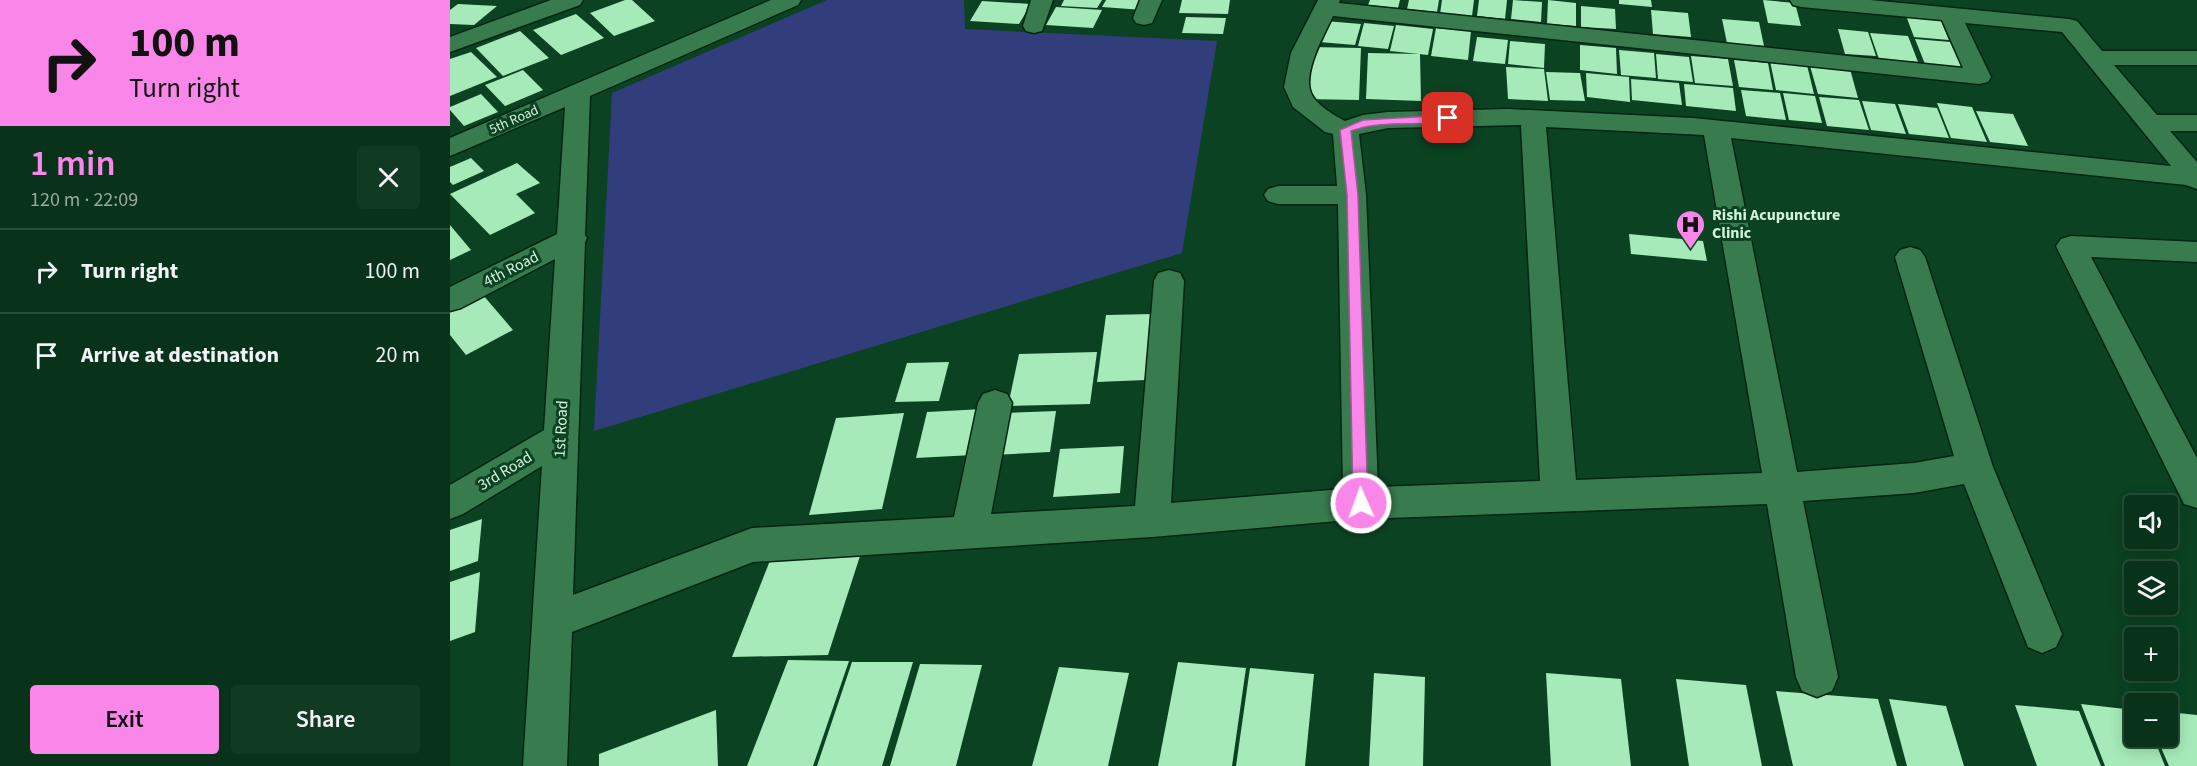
<!DOCTYPE html>
<meta charset="utf-8">
<style>
body{margin:0;font-family:"Source Sans 3",sans-serif;background:#113a23;color:#f1f3f6;height:100vh;display:flex;flex-direction:column;font-size:22px;white-space:nowrap}
*{box-sizing:border-box;margin:0}
p{font-size:20px;color:#98aaa2}
.icon{flex:none;width:33px;height:33px;fill:none;stroke:currentColor;stroke-width:2;stroke-linecap:round;stroke-linejoin:round}
.map{position:relative;flex:1;overflow:hidden}
.drawer{display:flex;flex-direction:column;background:#08321a;width:450px}
.drawer>*{flex:none}
.banner{background:#f987e9;color:#111;overflow:hidden}
.controls{position:absolute;left:1674px;top:495px;display:grid;gap:12px}
.controls a{display:grid;place-items:center;width:54px;height:54px;border-radius:6px;background:#08321a;box-shadow:0 3px 15px #0003,0 0 0 2px #294d39;font-size:30px}
.pin{position:absolute;display:grid;place-items:center;width:51px;height:51px;color:#fff;margin:-26px;border-radius:12px;box-shadow:0 3px 9px #0006}
.me{position:absolute;width:66px;margin:-33px;rotate:358deg;stroke-linejoin:round;filter:drop-shadow(0 0 4px #0008)}
.turn{display:flex;align-items:center;gap:21px;height:126px;padding:0 30px;font-size:27px}
.turn .icon{width:78px;height:78px;stroke-width:2.5}
.turn b{display:block;font-size:42px;line-height:51px}
.round{display:grid;place-items:center;flex:none;width:63px;height:63px;border-radius:6px;background:#113a23}
.headline{display:flex;align-items:center;justify-content:space-between;height:102px;padding:0 30px}
h1{font-size:36px;font-weight:600;line-height:45px;color:#f987e9}
.action{display:flex;gap:12px;margin-top:auto;padding:12px 30px}
.action a{flex:1;height:69px;border-radius:6px;background:#f987e9;color:#111;font-size:24px;font-weight:600;line-height:69px;text-align:center}
.action a+a{background:#113a23;color:#f1f3f6}
ul{padding:0;list-style:none}
li{display:flex;align-items:center;gap:18px;height:84px;padding:0 30px;border-top:2px solid #294d39}
li div{flex:1}
li b{display:block;font-size:22px}
li em{font-style:normal}
main{display:flex;flex:1;min-height:0}
.map>svg:first-child{display:block}
</style>
<main>
<section class="drawer">
<div class="banner">
<div class="turn"><svg class="icon" aria-label="right" viewBox="0 0 24 24"><path d="M7 20v-9h11M14 6l5 5-5 5"/></svg><div><b>100 m</b>Turn right</div></div>
</div>
<div class="headline"><div><h1>1 min</h1><p>120 m · 22:09</p></div><a class="round"><svg class="icon" aria-label="close" viewBox="0 0 24 24"><path d="M6 6l12 12M18 6L6 18"/></svg></a></div>
<ul>
<li><svg class="icon" aria-label="right" viewBox="0 0 24 24"><path d="M7 20v-9h11M14 6l5 5-5 5"/></svg><div><b>Turn right</b></div><em>100 m</em></li>
<li><svg class="icon" aria-label="arrive" viewBox="0 0 24 24"><path d="M6 21V4h12l-3 4 3 4H6"/></svg><div><b>Arrive at destination</b></div><em>20 m</em></li>
</ul>
<div class="action"><a>Exit</a><a>Share</a></div>
</section>
<div class="map">
<svg width="1747" height="766" viewBox="0 0 1747 766">
<rect width="100%" height="100%" fill="#0b4222"/>
<path fill="#323e7b" d="M377,0H514L515,29L767,41L732,253L144,431L162,93Z"/>
<g fill="#a5eab8">
<path d="M175,0H182L205,21L164,36L140,13Z"/>
<path d="M614,0H652L647,8L611,6Z"/>
<path d="M656,0H697L693,10L652,7Z"/>
<path d="M732,0H780L778,14L729,13Z"/>
<path d="M920,0H950L948,8L918,5Z"/>
<path d="M959,0H989L987,12L957,9Z"/>
<path d="M992,0H1024L1022,16L990,14Z"/>
<path d="M1029,0H1057L1055,19L1027,16Z"/>
<path d="M1063,0L1092,2L1091,22L1061,19Z"/>
<path d="M1098,0L1126,3V26L1097,24Z"/>
<path d="M1169,0H1201L1202,7L1169,4Z"/>
<path d="M1313,0L1345,3L1351,26L1318,23Z"/>
<path d="M532,1L581,4L569,24L520,21Z"/>
<path d="M8,4L47,6L24,25L0,24V10Z"/>
<path d="M1131,6L1165,9L1166,29L1131,27Z"/>
<path d="M606,7L652,10L643,28L596,25Z"/>
<path d="M1201,10L1238,13L1241,37L1203,34Z"/>
<path d="M1455,13L1489,16L1499,40L1464,37Z"/>
<path d="M126,14L154,38L111,55L83,30Z"/>
<path d="M736,17L776,18L773,34L732,33Z"/>
<path d="M1272,19L1309,22L1314,46L1277,43Z"/>
<path d="M875,21L911,24L905,45L869,42Z"/>
<path d="M914,23L944,26L938,49L908,46Z"/>
<path d="M946,25L983,29L978,55L940,51Z"/>
<path d="M986,28L1021,31L1018,60L981,56Z"/>
<path d="M1388,29L1418,32L1426,56L1395,54Z"/>
<path d="M70,31L99,58L53,76L26,48Z"/>
<path d="M1420,33L1458,36L1468,62L1429,59Z"/>
<path d="M1027,37L1058,40L1055,64L1023,61Z"/>
<path d="M1465,39L1500,42L1512,68L1475,64Z"/>
<path d="M1060,41L1095,44L1094,68L1058,64Z"/>
<path d="M1130,45L1166,48L1167,74L1130,70Z"/>
<path d="M860,47L911,48L909,100L854,99Z"/>
<path d="M1169,50L1204,53L1206,78L1171,75Z"/>
<path d="M21,52L47,77L0,96V59Z"/>
<path d="M918,53L970,54L971,101L916,99Z"/>
<path d="M1206,54L1239,57L1243,82L1208,79Z"/>
<path d="M1241,56L1278,59L1283,86L1245,83Z"/>
<path d="M1284,60L1318,63L1323,90L1289,87Z"/>
<path d="M1320,61L1357,65L1364,94L1326,90Z"/>
<path d="M1360,66L1400,69L1408,98L1368,94Z"/>
<path d="M1056,67L1094,69L1098,101L1058,99Z"/>
<path d="M73,70L93,90L55,106L35,85Z"/>
<path d="M1096,72L1130,73L1135,101L1100,100Z"/>
<path d="M1136,73L1179,77L1180,102L1137,97Z"/>
<path d="M1181,79L1229,83L1232,105L1182,100Z"/>
<path d="M1234,84L1283,88L1286,111L1236,106Z"/>
<path d="M1291,90L1330,93L1336,120L1296,116Z"/>
<path d="M1333,93L1365,96L1372,123L1339,120Z"/>
<path d="M31,94L48,112L14,126L0,110V107Z"/>
<path d="M1369,97L1409,100L1419,130L1377,126Z"/>
<path d="M1412,101L1445,104L1456,134L1421,130Z"/>
<path d="M1487,103L1522,107L1537,142L1501,138Z"/>
<path d="M1448,104L1487,108L1499,138L1459,134Z"/>
<path d="M1526,111L1563,114L1578,146L1540,142Z"/>
<path d="M21,158L34,171L3,185L0,182V167Z"/>
<path d="M67,163L90,183L66,194L85,213L40,235L0,194Z"/>
<path d="M0,225L21,250L0,260Z"/>
<path d="M1179,234L1253,241L1257,261L1181,254Z"/>
<path d="M33,295L63,330L16,355L0,335V312Z"/>
<path d="M703,314L696,380L647,382L656,315Z"/>
<path d="M647,352L640,404L558,406L569,354Z"/>
<path d="M499,362L489,401L445,402L457,363Z"/>
<path d="M533,409L523,455L466,458L477,412Z"/>
<path d="M606,411L600,452L543,455L551,413Z"/>
<path d="M454,413L432,509L359,515L386,418Z"/>
<path d="M674,446L670,493L603,497L610,449Z"/>
<path d="M32,519L28,561L0,571V530Z"/>
<path d="M410,556L378,655L282,657L321,558Z"/>
<path d="M30,572L25,632L0,641V582Z"/>
<path d="M338,660L399,661L363,766H297Z"/>
<path d="M402,662H463L432,766H367Z"/>
<path d="M728,662L796,668L782,766H708Z"/>
<path d="M470,664L532,665L506,766H440Z"/>
<path d="M609,667L679,673L658,766H582Z"/>
<path d="M800,668L864,674L855,766H786Z"/>
<path d="M924,673L975,677L973,766H919Z"/>
<path d="M1096,673L1171,679L1181,766H1101Z"/>
<path d="M1226,679L1296,685L1312,766H1239Z"/>
<path d="M1326,691L1428,699L1447,766H1343Z"/>
<path d="M1439,699L1496,706L1514,766H1457Z"/>
<path d="M1631,704L1684,710V736H1703L1715,766H1655Z"/>
<path d="M1565,705L1629,711L1651,766H1587Z"/>
<path d="M266,710L268,766H149V754Z"/>
<path d="M1718,712L1747,715V766H1719L1706,736H1718Z"/>
</g>
<g fill="none" stroke-linecap="round" stroke-linejoin="round">
<defs>
<g id="minor">
<path d="M101,0H133L130,5L0,52V37Z"/>
<path d="M321,0H351L348,5L140,96L135,235L137,238L135,242L123,595L302,528L504,517L528,403L533,394L545,390L557,394L562,403L541,514L685,506L704,281L708,273L719,270L730,273L734,281L721,503L893,489L888,204H828L818,201L814,195L818,189L828,186H887L883,134L875,132L843,107L834,87L841,53L868,0H890L889,3L1513,68L1492,20L1351,7L1343,5L1340,0H1420L1619,19L1627,21L1652,51H1747V65H1664L1707,115H1747V131H1720L1747,162V189L1736,185L1281,138L1347,472L1464,463L1504,456L1445,257L1450,250L1460,247L1470,250L1475,257L1543,467L1612,634L1606,647L1592,653L1578,647L1514,484L1464,493L1353,501L1388,677L1382,691L1367,697L1352,691L1346,677L1317,504L911,519L702,537L303,562L122,632L117,766H73L92,466L13,514L0,519V485L94,430L105,259L11,308L0,311V287L107,234L115,107L0,156V138ZM883,16L1529,84L1538,82L1541,77L1515,23L1612,32L1721,166L1243,118L1058,109L938,112L913,115L895,121C885,116 867,105 862,95C851,75 874,35 883,16ZM1071,125L1090,481L928,487L916,195L909,134L938,128ZM1096,127L1254,135L1312,473L1126,480Z"/>
<path d="M581,0H603L592,31L584,33L576,31L573,26Z"/>
<path d="M690,0H712L702,23L694,25L686,23L683,18Z"/>
<path d="M1621,236L1747,242V262L1641,257L1747,458V508L1734,504L1606,246L1611,239Z"/>
</g>
</defs>
<use href="#minor" stroke="#012610" stroke-width="3"/>
<use href="#minor" fill="#387b4e" fill-rule="evenodd"/>
</g>
<path fill="#f987e9" stroke="#a25897" stroke-width="1.5" d="M998,115L1004,118L1002,121C968,127 934,119 901,131L908,195L918,503L916,508L911,510L906,508L903,503L897,195L890,130L913,120Z"/>
<defs>
<symbol id="hospital-pin" viewBox="-11 -11 22 30"><path d="M0 17L-7.5 6A9.5 9.5 0 1 1 7.5 6Z" fill="#f987e9" stroke="#0b4222"/><path d="M-5-5h3v3.5h4V-5h3V5h-3V1.5h-4V5h-3Z" fill="#111"/></symbol>
</defs>
<g fill-rule="evenodd">
<use href="#hospital-pin" x="1224" y="208" width="33" height="45"/>
</g>
<g text-anchor="middle" dominant-baseline="central" stroke-width="6" stroke-linejoin="round" paint-order="stroke">
<g font-size="14" fill="#d2f3da" stroke="#0b4222">
<text transform="translate(64 120) rotate(-24)">5th Road</text>
</g>
<g font-size="16" font-weight="bold" fill="#d2f3da" stroke="#0b4222" text-anchor="start">
<text x="1262" y="215">Rishi Acupuncture<tspan x="1262" dy="18">Clinic</tspan></text>
</g>
<g font-size="16" fill="#d2f3da" stroke="#0b4222">
<text transform="translate(61 269) rotate(-27)">4th Road</text>
<text transform="translate(111 429) rotate(-87)">1st Road</text>
<text transform="translate(55 471) rotate(-31)">3rd Road</text>
</g>
</g>
</svg>
<div class="controls">
<a><svg class="icon" aria-label="sound" viewBox="0 0 24 24"><path d="M4 9h4l5-4v14l-5-4H4zM17 9q2 3 0 6"/></svg></a>
<a><svg class="icon" aria-label="layers" viewBox="0 0 24 24"><path d="M12 4l9 5-9 5-9-5zM3 14l9 5 9-5"/></svg></a>
<a>+</a>
<a>−</a>
</div>
<div class="pin" style="left:998px;top:118px;background:#d93025"><svg class="icon" aria-label="arrive" viewBox="0 0 24 24"><path d="M6 21V4h12l-3 4 3 4H6"/></svg></div>
<svg class="me" style="left:911px;top:503px" viewBox="-20 -20 40 40"><circle r="17" fill="#f987e9" stroke="#fff" stroke-width="3"/><path d="M0-11L8 9 0 5-8 9z" fill="#fff"/></svg>
</div>
</main>
